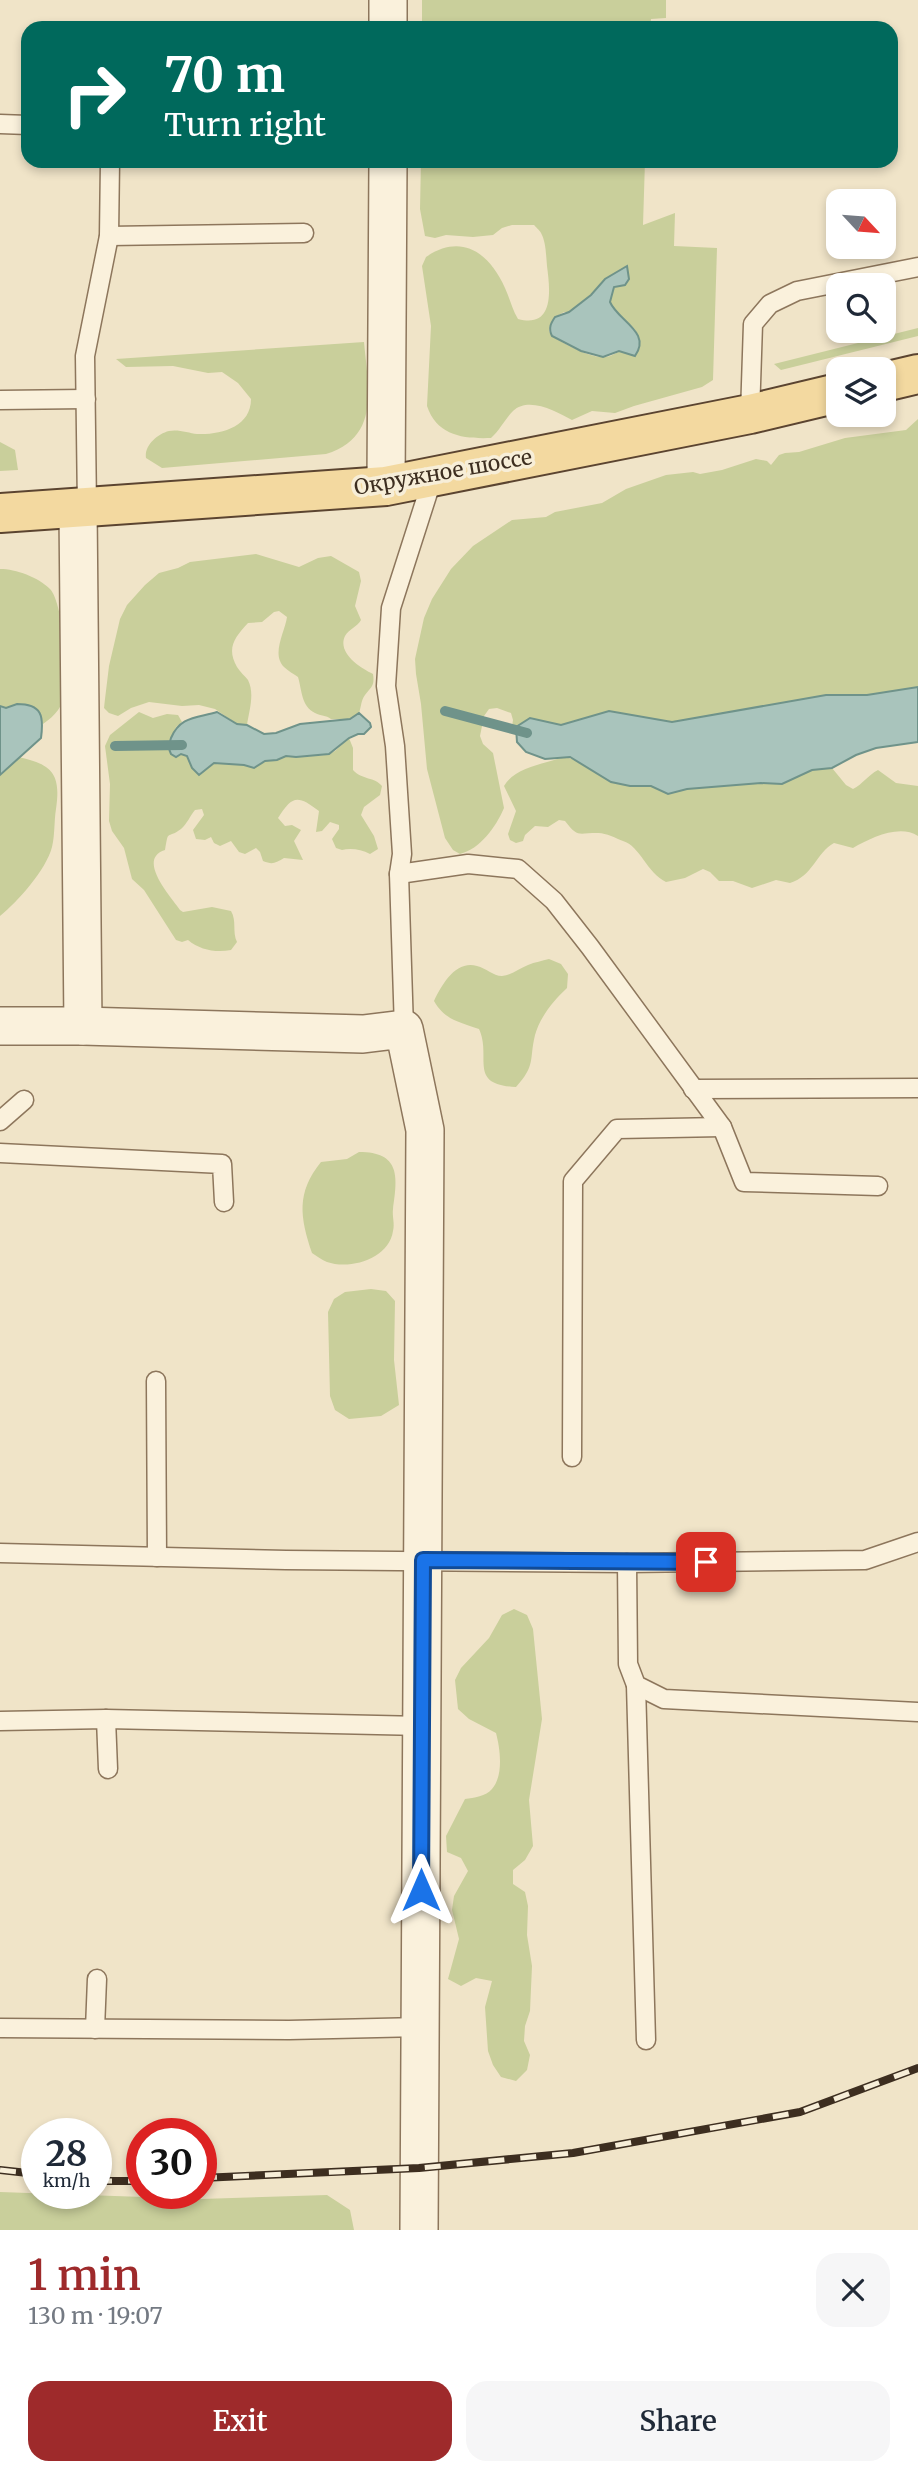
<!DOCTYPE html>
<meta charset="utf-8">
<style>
body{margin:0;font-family:Merriweather,serif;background:#f6f6f7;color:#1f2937;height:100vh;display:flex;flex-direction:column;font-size:26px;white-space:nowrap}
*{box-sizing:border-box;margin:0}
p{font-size:23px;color:#747a83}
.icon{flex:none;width:38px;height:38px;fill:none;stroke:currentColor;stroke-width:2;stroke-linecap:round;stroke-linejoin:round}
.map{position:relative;height:2230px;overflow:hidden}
.sheet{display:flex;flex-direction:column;background:#fff;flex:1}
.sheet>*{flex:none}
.hud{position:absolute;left:21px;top:21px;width:877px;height:147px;border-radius:21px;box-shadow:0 4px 10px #0003;background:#00695c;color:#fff;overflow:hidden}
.needle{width:46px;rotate:116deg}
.tools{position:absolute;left:826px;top:189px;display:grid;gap:14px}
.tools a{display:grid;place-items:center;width:70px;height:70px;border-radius:14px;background:#fff;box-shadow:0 4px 10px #0003;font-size:35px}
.speed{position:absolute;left:21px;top:2118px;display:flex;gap:14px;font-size:35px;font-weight:700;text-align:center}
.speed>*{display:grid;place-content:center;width:91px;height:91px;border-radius:50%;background:#fff;box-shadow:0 4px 10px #0003;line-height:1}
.speed small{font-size:18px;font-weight:400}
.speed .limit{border:10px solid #d22;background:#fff;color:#111}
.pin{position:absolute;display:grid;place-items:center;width:60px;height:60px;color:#fff;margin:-30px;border-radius:14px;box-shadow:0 4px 10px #0006}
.me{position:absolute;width:77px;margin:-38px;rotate:0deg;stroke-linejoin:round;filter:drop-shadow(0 0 5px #0008)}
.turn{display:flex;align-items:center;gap:24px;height:147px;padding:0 28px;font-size:32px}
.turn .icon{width:91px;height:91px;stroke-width:2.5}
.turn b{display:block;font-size:49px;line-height:60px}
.round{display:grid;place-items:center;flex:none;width:74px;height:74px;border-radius:21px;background:#f6f6f7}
.headline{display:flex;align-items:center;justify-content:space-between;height:119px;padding:0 28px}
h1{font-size:42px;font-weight:600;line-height:52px;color:#9e2a2b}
.action{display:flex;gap:14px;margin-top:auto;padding:14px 28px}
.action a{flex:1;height:80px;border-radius:21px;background:#9e2a2b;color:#fff;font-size:28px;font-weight:600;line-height:80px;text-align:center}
.action a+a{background:#f6f6f7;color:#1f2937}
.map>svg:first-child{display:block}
</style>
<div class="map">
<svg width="918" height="2230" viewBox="0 0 918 2230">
<rect width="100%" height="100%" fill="#f0e4c8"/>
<g fill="#c9cf9b" fill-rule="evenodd">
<path d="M422,0H666V18L651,19L650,28H422Z"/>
<path d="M421,161H645L643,225L675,213L674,246L717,248L713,380L702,387L634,406L615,413L592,411L572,420C557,412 529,396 513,411C505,419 500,430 491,438C464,439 437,436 427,406L431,326L422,266L426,257C461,233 489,252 505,288C510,299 512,309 518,319C555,329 550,289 547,266C546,255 546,242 541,233C540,231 535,226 534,225H512L502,228L493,235L473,237L446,235L435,238L425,236L420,209ZM627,266L625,285L614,287L610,302C620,324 650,326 635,356C613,346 619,357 603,357C587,357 565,344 552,336L549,331L550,325L555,317L564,312H569L591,295L605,279Z"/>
<path d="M918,328V336L781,370L774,364Z"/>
<path d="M364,342C368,387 381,437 326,454L162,468L146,458C144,446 157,434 169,431C178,429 189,433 197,434C221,435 251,427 251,399L238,383L222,372L208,373L173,366L126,367L116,359Z"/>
<path d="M918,419V687L867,695H826L672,722L609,711L561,725L530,718L516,727V734L511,733L513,720L511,713L497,708L489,709L484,716L480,736L483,744L493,753L504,808C496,827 480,849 460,854L453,850L445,838L427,769L421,704L416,674L415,659L424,618L432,599L451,569L473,546L512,520L546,517L555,512L602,503L626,489L666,475L693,472L700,474L722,470L756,459L767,461L771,465L779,455L785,453L799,452L845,438L906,430Z"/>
<path d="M0,442L15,450L18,470L0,471Z"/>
<path d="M256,554L299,567L318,558L331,556L359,572L361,581L355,606L361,620C357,627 349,629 345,636C337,653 360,668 373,674C375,686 371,687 365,695C361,700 361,708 359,713L350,719H331C326,715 321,716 315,713C301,706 302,690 298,677C294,674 288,671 284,667C271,654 285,632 287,617L279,611L274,612L262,622L248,623C235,637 226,648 237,667C240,672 245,676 248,680C255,694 249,711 247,725L237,724L215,709L199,705L182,706L149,702L131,708L118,716L109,713L104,708L105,699L109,666L120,619L127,605L145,585L159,573L178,568L190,562Z"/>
<path d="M0,569C16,569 38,577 50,589C62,601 69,671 66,690C64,705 55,716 43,724L39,711L17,704L6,708L0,706Z"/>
<path d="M139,712L153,718L167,714L178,715L182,722L176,727L169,748L187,756L193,768L205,771L214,763L244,765L254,768L265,761L286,756L296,757L326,755L335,751L349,738L353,748V770C362,780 375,777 382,786L380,795L364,807L361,815L374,836L378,849L370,854C361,849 350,848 342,850L336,848L332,839L339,829V825L330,822L322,831L316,832L319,811C297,794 292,796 278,818L285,826L292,825L301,830L294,841L303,860L284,858C275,863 273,865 263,861L260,852L256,848L245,854L239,852L231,841L220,846L214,843L211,837L205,840L196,839L193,830L204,815L202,809L195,810C190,816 187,824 181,829C166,840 169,828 165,850C136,859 171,897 180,910L183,912L212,907L231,911C237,921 232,932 237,942L231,950C216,953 200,950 188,940L182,942L176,940L144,890L132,879L124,848L112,831L109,821L110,784L105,746L110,735Z"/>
<path d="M18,757C53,764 61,775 56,809C54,821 55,835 52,847C46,870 18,901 0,916V775Z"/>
<path d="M564,757L576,760L611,782L630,786H651L668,794L687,789L761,783L782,784L812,770L832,768L846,785L853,789C863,784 868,775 878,770L896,783L918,786V836C899,824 871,838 853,848L834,843C816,853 813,876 790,883L776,880L752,888L733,881H719L710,872L703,869L685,878L666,882C647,873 640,846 623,841C616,838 604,832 597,833C578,833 578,838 565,821L559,820L548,827L535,826L525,835L523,841L516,843L510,840L508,834L516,811L504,786C515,767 544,764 564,757Z"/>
<path d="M549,959L561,964L568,974L567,988C554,1000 540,1017 535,1035C529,1060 536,1065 516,1087C467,1085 492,1057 479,1029C459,1022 445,1020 434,1001C442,984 456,960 477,966C486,968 493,976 502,976C512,975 520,968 528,965C535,962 542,961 549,959Z"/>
<path d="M359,1152C400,1152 398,1176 393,1209C392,1216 395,1224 393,1231C389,1259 350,1270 327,1262C322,1260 317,1256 312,1253C300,1217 296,1193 321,1162L347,1159Z"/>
<path d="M371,1289L386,1291L395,1301L394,1360L399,1405L381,1416L349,1419L335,1410L330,1396L328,1312L334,1299L345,1292Z"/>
<path d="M514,1609L527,1615L533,1629L542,1719L529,1800L533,1846L525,1860L513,1870V1884L525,1892L528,1906L527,1935L532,1966L530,2011L525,2026L524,2041L530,2055L527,2070L516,2081L501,2077L493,2065L488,2051L485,2007L492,1981L476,1978L461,1986L448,1979L459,1939L452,1910L454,1896L468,1871L461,1858L447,1852L446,1836L465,1799C474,1798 486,1796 492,1789C504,1775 500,1748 496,1733L469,1719L458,1709L455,1680L461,1668L489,1638L502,1615Z"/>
<path d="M0,2192L201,2199L327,2195L350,2210L354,2230H0Z"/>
</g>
<g fill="#a9c4bc" stroke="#6f938a" stroke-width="2">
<path d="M627,266L629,279L625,285L614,287L610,302C618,321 652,332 635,356L619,351L603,357L581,351L552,336C548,328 551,323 555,317L569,312L591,295L605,279Z"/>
<path d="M918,687V742L876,748L856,755L832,768L812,770L782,784L761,783L687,789L668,794L651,786H630L611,782L570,757L545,759L526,752L517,742L516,727L530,718L561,725L609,711L672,722L826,695H867Z"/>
<path d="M17,704C42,704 44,716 41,738L0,775V706L6,708Z"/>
<path d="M217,712L237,724L247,725L264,734L276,733L300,724L350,719L359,713L370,723L371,727L364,734H358L349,738L329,754L296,757L286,756L277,760L265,761L254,768L244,765L214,763L199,775L192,768L187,756L181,754L176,757L171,754C168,748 169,745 171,738C180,716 197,718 217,712Z"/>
</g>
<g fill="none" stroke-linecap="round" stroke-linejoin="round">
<g stroke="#6f938a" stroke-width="10">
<path d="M445,711L527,733"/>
<path d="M115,746L182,745"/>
</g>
<defs>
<g id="lane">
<path d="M0,124L28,125"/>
<path d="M109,236L304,233"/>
<path d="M0,400L86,399"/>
<path d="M750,414L753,324L770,304L797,291L918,267"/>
<path d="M87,508L85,356L109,236L110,161"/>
<path d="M399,874L468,864L518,869L554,901L590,947L722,1127L744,1182L878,1186"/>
<path d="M404,1029L399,874L402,854L395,746L386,686L391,608L433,477"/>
<path d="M693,1089L918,1088"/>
<path d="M0,1121L24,1100"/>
<path d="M0,1153L222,1164L224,1202"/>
<path d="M156,1381L157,1557"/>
<path d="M572,1457L573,1181L617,1129L722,1127"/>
<path d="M0,1553L286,1560L627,1563L865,1560L918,1542"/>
<path d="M627,1563L628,1664L636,1685L664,1699L918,1712"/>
<path d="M636,1685L646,2040"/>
<path d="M106,1719L108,1769"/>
<path d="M0,1721L106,1719L422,1726"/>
<path d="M0,2028L289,2030L421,2027"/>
<path d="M95,2029L97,1979"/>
</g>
<g id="street">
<path d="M388,28V0"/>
<path d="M386,486L388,161"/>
<path d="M78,509L83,1026"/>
<path d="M0,1026H83L363,1034L404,1029L425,1130L419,2230"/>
</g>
<g id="primary">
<path d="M884,382L918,374"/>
<path d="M0,513L386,486L750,414L838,393"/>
</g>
</defs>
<use href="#lane" stroke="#8d765c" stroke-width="21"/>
<use href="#street" stroke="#8d765c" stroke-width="40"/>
<use href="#primary" stroke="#5b4430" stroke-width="42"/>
<use href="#lane" stroke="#faf1dc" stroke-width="18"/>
<use href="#street" stroke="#faf1dc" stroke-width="37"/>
<use href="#primary" stroke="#f3d9a0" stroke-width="38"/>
<defs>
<g id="rail">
<path d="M0,2170L37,2174"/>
<path d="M201,2178L419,2168L573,2153L800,2112L918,2068"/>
<path d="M96,2181H142"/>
</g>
</defs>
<use href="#rail" stroke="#3d2e20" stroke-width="8"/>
<use href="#rail" stroke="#f7eed8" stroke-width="5" stroke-dasharray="16" stroke-linecap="butt"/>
</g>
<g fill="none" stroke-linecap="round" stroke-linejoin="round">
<defs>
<path id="route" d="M421,1890L423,1560L706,1562"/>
</defs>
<use href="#route" stroke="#114b97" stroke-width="18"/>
<use href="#route" stroke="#1a73e8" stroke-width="12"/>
</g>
<g text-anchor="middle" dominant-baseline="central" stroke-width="7" stroke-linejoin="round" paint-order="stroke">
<g font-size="21" fill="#3d2e20" stroke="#f7eed8">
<text transform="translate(443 472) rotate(-10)">Окружное шоссе</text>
</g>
</g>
</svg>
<div class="tools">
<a><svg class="needle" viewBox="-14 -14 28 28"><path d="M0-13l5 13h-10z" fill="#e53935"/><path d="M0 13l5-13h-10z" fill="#747a83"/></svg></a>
<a><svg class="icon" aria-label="search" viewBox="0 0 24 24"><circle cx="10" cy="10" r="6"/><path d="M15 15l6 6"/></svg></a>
<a><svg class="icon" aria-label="layers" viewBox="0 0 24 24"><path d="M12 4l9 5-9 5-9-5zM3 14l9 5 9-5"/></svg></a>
</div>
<div class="speed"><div>28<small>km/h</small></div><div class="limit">30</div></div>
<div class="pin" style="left:706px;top:1562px;background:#d93025"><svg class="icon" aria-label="arrive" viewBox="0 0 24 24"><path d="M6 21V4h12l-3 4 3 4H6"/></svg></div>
<svg class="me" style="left:421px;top:1890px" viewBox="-20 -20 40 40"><path d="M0-17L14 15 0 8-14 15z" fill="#1a73e8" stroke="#fff" stroke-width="4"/></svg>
<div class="hud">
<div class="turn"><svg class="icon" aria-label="right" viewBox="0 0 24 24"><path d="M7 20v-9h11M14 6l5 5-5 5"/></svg><div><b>70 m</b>Turn right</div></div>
</div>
</div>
<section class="sheet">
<div class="headline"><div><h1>1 min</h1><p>130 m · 19:07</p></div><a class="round"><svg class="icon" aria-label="close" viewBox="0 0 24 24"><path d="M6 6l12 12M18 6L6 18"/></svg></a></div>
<div class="action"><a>Exit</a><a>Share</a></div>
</section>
